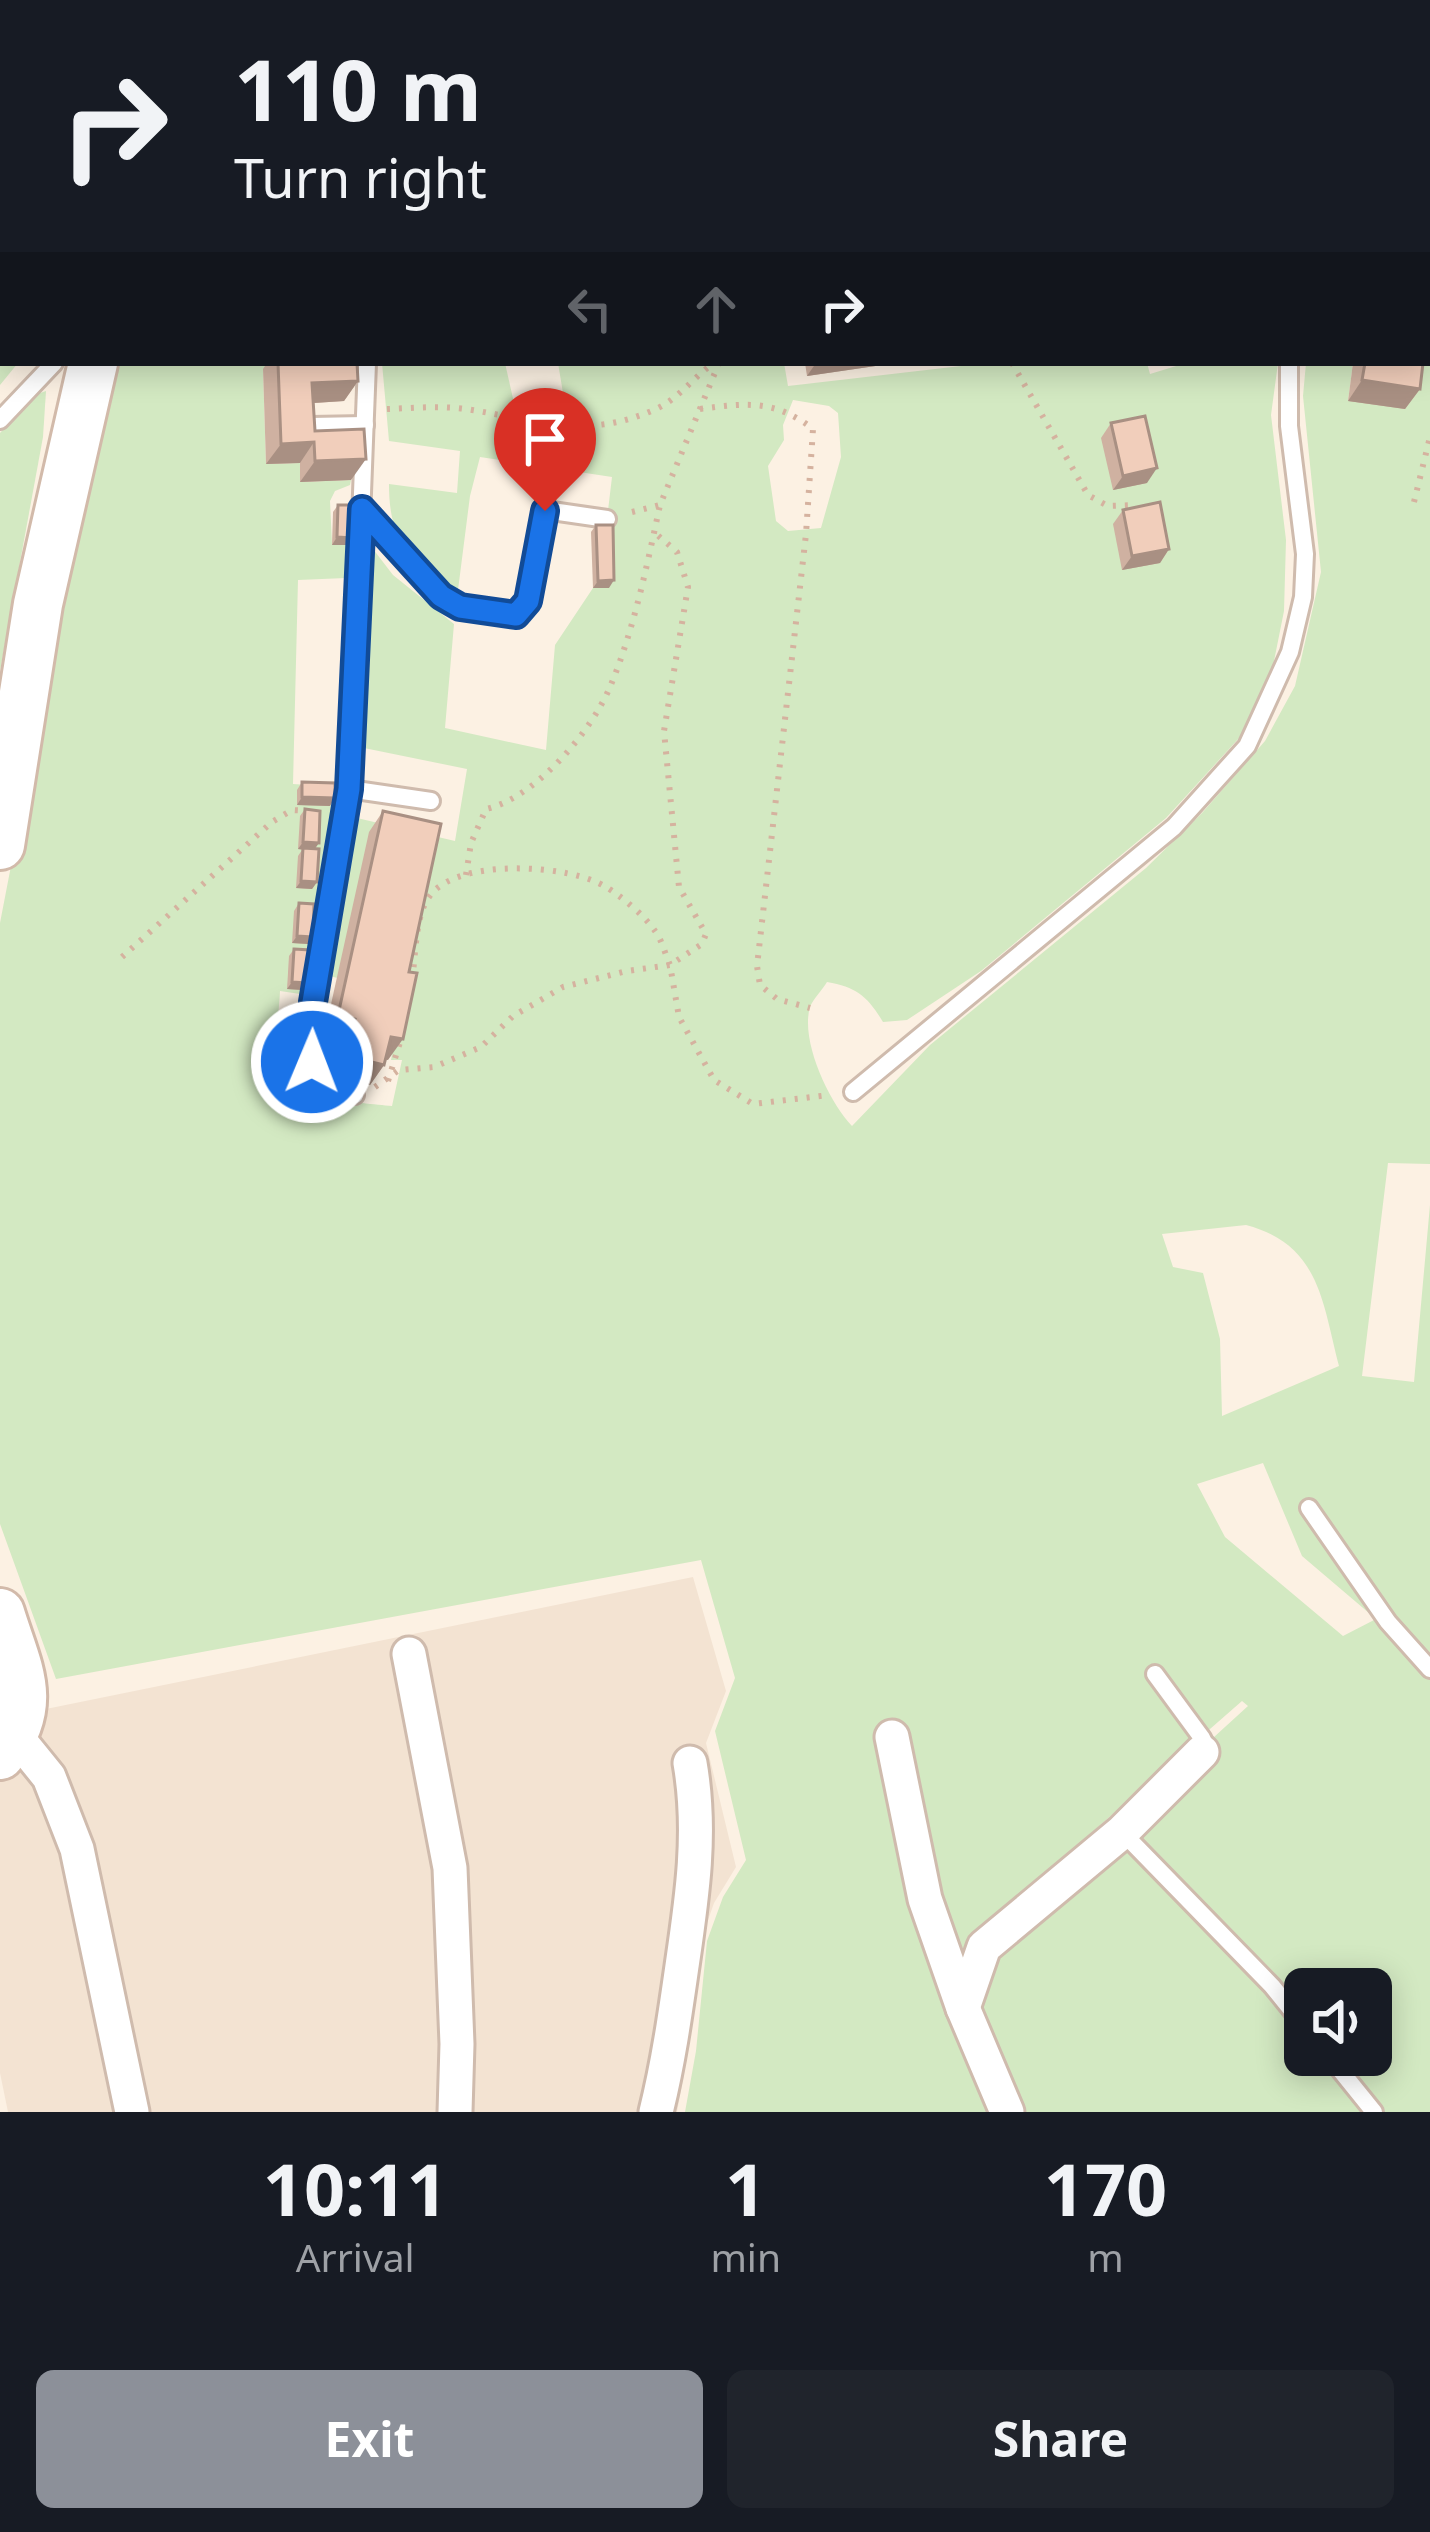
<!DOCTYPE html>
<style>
body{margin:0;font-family:"Noto Sans",sans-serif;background:#20242c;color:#f1f3f6;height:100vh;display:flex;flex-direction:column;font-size:45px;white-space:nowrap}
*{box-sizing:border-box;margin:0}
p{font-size:39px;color:#9ea1a6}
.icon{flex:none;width:66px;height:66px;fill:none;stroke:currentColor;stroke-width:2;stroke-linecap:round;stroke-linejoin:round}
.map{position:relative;height:2112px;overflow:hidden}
.sheet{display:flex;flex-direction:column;background:#171b24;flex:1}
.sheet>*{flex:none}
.hud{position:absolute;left:0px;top:0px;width:1431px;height:366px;box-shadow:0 6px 30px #0003;background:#171b24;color:#f1f3f6;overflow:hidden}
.tools{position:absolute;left:1284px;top:1968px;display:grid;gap:24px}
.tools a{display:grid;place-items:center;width:108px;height:108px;border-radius:18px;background:#171b24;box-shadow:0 6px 30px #0003;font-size:60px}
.pin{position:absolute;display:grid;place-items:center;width:102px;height:102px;color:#fff;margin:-123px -51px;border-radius:50% 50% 50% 0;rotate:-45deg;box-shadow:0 0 12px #0007}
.pin .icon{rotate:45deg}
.me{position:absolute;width:132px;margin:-66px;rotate:1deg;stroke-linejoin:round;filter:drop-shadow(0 0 9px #0008)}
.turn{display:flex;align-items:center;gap:42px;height:252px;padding:0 36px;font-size:54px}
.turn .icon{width:156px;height:156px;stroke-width:2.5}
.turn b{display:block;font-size:84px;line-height:102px}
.lanes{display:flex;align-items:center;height:114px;padding:0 36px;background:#0003;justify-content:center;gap:60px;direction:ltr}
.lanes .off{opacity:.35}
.eta{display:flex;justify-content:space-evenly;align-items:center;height:204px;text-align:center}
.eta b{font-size:72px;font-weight:700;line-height:84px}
.action{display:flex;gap:24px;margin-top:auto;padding:24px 36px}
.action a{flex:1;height:138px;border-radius:18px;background:#8c9099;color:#fff;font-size:48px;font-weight:700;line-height:138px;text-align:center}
.action a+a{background:#20242c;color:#f1f3f6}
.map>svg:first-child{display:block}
</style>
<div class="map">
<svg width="1430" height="2112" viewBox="0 0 1430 2112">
<rect width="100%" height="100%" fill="#fcf1e3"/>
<g fill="#f3e3d2">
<path d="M693,1577L726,1691L706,1743L736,1867L714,1903L699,1946L688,2052L677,2112H144L30,1747L41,1710Z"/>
<path d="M0,1755L49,1777L132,2112H8L0,2073Z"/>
</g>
<g fill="#d3e9c2" fill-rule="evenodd">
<path d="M0,0L245,3H3V363H18L0,385Z"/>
<path d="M316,0H560L318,3Z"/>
<path d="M1430,203V1164L1388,1163L1362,1376L1414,1382L1430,1205V2112H685L696,2051L707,1941L723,1897L746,1860L715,1731L735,1678L701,1560L56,1679L0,1524V923L100,404L112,363H348L263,369L266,464L300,463L301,482L351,480L350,485L335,491L330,501L332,544L348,545L346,578L298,580L293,784L338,787L307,995L280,991C279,1012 275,1037 277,1058C282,1098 361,1103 392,1106L402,1060H391L402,995L326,975L357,818L455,841L467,769L364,748L373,549L393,575L454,624L445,728L546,750L555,645L593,588L609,587L607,519L612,477L480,457L470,496L458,590C409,562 389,542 389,484L457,493L460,451L389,441L382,363H505L514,403L563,393L558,363H784L788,386L987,363H1147L1150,374L1186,363H1278L1271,415L1286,540L1284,611L1272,671L1241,736L1166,818L981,971L907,1020L883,1022C868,997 857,987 827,982C823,989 813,999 810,1007C800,1041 829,1102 852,1126L930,1045L1146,868L1202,813L1265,741L1295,686L1321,572L1303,396L1306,363H1353L1348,401L1412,363H1428ZM793,400L829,406L838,413L841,457L821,528L788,531L776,521L768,466L784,440L783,425ZM1246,1225C1320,1245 1322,1301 1339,1366L1222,1416L1220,1339L1203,1273L1173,1267L1162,1234ZM1263,1463L1302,1556L1376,1619L1343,1636L1225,1537L1197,1484ZM1242,1701L1248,1706L984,1947L978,1932ZM1305,1989H1371V2055H1305Z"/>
<path d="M46,391L43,437L0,671V433L34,395Z"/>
</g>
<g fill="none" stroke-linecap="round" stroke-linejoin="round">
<defs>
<g id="lane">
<path d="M726,0L727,3"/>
<path d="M1428,188L1430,187"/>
<path d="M0,420L54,363"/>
<path d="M311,426L365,425"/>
<path d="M362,509L441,595L460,607L516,615L528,601L547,490"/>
<path d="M545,510L607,519"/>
<path d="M349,789L431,801"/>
<path d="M853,1092L1174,827L1247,746L1290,652L1303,597L1305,554L1289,426V363"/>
<path d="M355,1095C323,1088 312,1070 310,1039L345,832L352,753L367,363"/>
<path d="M1309,1508L1388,1622L1430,1669"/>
<path d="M1155,1674L1202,1738L1206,1746L1203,1751"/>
<path d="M1122,1832L1272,1986L1305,2027"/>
<path d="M1328,2055L1374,2112"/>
</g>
<g id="street">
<path d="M409,1654L450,1868L457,2044L455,2112"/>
<path d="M15,1735L49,1777L77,1849L132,2112"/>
<path d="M892,1737L925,1899L963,2008L1007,2112"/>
<path d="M963,2008L984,1947L1122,1832L1202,1752"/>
<path d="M656,2112C668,2064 675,2015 682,1966C692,1898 702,1832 690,1763"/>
</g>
<g id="secondary">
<path d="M965,0L983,3"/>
<path d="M683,3L695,0"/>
<path d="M1428,47H1430"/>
<path d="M0,845L38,604L93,363"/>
<path d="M0,1613C17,1669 40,1702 0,1755"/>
</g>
</defs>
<use href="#lane" stroke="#cfbbad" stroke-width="22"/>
<use href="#street" stroke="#cfbbad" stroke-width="39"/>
<use href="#secondary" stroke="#d2baaa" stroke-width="54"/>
<g stroke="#d5b29f" stroke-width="6" stroke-dasharray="3 9" stroke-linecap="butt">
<path d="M1428,141H1430"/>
<path d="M1012,363L1088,495L1108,506L1136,505"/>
<path d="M387,409C415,408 444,405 472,410C539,421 587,440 656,409C680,398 693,377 714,363"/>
<path d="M700,409C746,403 774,399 813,429L806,534L757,966L760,985L777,999L810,1008"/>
<path d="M1414,502L1430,437"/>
<path d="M632,512L660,505L719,363"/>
<path d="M466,875L471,843L486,809C535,798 591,732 610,687C634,630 647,565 660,505"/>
<path d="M122,957L272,822L292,810L309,811"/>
<path d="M412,979C416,955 415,916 429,897C456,857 570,864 606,887C621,896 645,916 655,931C662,940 665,954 670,965L702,944L706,934L679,887L664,731L688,587L677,552L654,532"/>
<path d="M388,1081L401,1039"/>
<path d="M375,1087L399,1070L434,1067L481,1047L513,1016L563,987L627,971L670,965L679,1017L714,1080L753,1104L829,1095"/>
</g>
<use href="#lane" stroke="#fff" stroke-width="16"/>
<use href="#street" stroke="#fff" stroke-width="33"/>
<use href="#secondary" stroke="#fff" stroke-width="48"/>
</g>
<g fill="#cfb1a1">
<path d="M267,363H278L358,381L344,401L314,403L315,431L351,480L300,482V463L266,464L263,369Z"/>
<path d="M805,363H896L807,376Z"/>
<path d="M1353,363H1423L1420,389L1405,409L1348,401Z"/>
<path d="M1111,423L1147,483L1113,490L1101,438Z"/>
<path d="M338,505L348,545H332L333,512Z"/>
<path d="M1123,510L1169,549L1160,563L1122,570L1113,524Z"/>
<path d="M596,525L609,588H593L591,532Z"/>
<path d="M302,782L330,806L297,805V790Z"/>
<path d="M305,809L314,849L317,882L312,889L296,888L298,856L302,850L298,849L300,816Z"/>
<path d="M383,811L388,1060L385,1059L384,1065L370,1085L332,1077L341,1040L324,1036L369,832Z"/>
<path d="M299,903L313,937L308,944L292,943L294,911Z"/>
<path d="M294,949L308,983L303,990L287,989L289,956Z"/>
</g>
<g fill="#a99083">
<path d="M816,363H896L807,376Z"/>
<path d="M1362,380L1420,389L1405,409L1348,401Z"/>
<path d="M358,381L344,401L298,404L312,383Z"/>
<path d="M314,442L300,463L266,464L281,444Z"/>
<path d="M366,459L351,480L300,482L315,461Z"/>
<path d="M1157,468L1147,483L1113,490L1123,476Z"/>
<path d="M337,537L353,538L348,545H332Z"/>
<path d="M1169,549L1160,563L1122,570L1132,556Z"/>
<path d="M614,580L609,588H593L598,581Z"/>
<path d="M302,797L335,798L330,806L297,805Z"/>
<path d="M303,842L319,843L314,850L298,849Z"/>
<path d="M301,881L317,882L312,889L296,888Z"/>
<path d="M297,936L313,937L308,944L292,943Z"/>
<path d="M292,982L308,983L303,990L287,989Z"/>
<path d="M338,1015L355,1019L341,1040L324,1036Z"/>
<path d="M391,1037L403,1039L388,1060L376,1057Z"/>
<path d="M347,1056L384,1065L370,1085L332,1077Z"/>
</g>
<g fill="#f1cebb" stroke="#a99083" stroke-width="3">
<path d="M1428,273H1430V319L1428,333Z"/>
<path d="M278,363H357L358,381L312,383L315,431L364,429L366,459L315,461L314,442L281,444Z"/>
<path d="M1365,363H1423L1420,389L1362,380Z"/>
<path d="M1145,416L1157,468L1123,476L1111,423Z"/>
<path d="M1160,502L1169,549L1132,556L1123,510Z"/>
<path d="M338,505H353V538L337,537Z"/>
<path d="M596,525H613L614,580L598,581Z"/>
<path d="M302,782L335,783V798L302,797Z"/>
<path d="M305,809L320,811L319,843L303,842Z"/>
<path d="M383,811L441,824L409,972L417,973L403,1039L391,1037L384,1065L347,1056L355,1019L338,1015Z"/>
<path d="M303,848L319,849L317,882L301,881Z"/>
<path d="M299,903L314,904L313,937L297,936Z"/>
<path d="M294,949L310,950L308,983L292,982Z"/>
</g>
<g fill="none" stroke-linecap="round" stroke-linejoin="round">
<defs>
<path id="route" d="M312,1062L313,1002L349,789L362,509L441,596L460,607L516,615L528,601L545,511"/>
</defs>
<use href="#route" stroke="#114b97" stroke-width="30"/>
<use href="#route" stroke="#1a73e8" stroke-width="21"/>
</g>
</svg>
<div class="tools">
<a><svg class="icon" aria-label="sound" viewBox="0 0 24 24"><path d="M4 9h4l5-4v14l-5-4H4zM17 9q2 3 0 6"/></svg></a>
</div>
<div class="pin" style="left:545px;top:511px;background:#d93025"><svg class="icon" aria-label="arrive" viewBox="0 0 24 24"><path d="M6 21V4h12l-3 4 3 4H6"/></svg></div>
<svg class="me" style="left:312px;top:1062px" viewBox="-20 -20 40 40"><circle r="17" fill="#1a73e8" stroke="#fff" stroke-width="3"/><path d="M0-11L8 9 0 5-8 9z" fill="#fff"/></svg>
<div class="hud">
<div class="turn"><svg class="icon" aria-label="right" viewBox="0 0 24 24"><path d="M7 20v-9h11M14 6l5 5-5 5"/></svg><div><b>110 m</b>Turn right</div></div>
<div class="lanes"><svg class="icon off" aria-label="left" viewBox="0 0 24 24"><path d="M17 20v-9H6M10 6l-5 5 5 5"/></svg><svg class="icon off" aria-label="ahead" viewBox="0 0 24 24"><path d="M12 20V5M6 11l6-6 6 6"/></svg><svg class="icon" aria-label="right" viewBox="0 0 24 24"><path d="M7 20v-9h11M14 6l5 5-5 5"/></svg></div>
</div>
</div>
<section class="sheet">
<div class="eta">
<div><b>10:11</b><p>Arrival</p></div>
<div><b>1</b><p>min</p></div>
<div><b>170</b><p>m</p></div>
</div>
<div class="action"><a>Exit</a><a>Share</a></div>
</section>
